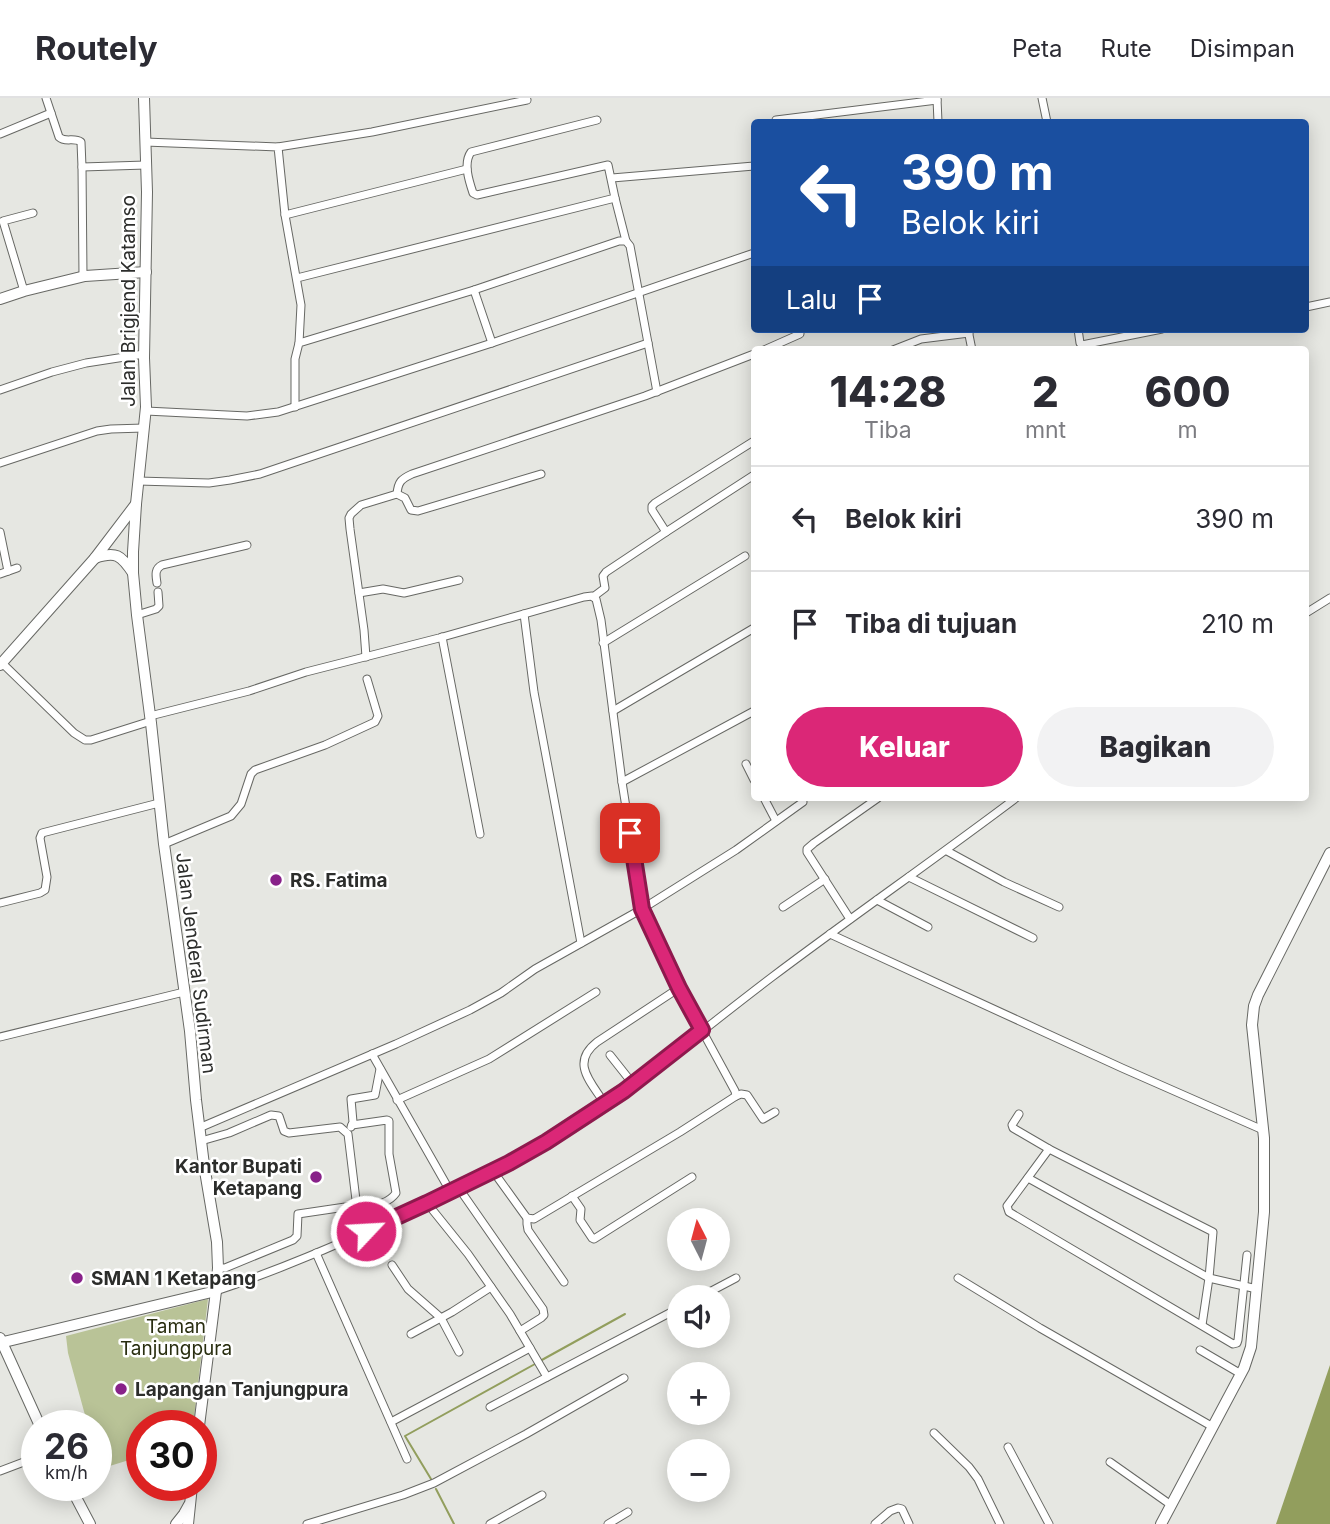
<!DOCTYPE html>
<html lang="id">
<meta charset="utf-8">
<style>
body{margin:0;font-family:Inter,sans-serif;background:#f2f2f3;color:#2b2b33;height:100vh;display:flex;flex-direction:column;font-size:26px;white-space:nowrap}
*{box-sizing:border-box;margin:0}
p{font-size:23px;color:#7c7c81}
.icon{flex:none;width:38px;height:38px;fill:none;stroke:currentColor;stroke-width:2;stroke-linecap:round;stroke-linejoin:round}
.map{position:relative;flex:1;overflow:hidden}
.drawer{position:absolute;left:751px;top:248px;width:558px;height:455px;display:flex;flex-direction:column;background:#fff;border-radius:7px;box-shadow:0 4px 18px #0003}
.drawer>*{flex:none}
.hud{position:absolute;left:751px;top:21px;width:558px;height:214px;border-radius:7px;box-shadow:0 4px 18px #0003;background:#1a4fa0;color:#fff;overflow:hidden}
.needle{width:46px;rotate:354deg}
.tools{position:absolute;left:667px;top:1110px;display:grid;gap:14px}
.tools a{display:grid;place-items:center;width:63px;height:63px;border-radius:50%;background:#fff;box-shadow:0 4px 18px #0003;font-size:35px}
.speed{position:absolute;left:21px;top:1312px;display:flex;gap:14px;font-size:35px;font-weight:700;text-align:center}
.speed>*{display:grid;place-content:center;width:91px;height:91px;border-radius:50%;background:#fff;box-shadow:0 4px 18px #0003;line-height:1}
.speed small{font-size:18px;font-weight:400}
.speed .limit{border:10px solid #d22;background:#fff;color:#111}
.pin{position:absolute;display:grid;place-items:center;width:60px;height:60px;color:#fff;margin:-30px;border-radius:14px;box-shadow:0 4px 10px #0006}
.me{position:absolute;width:77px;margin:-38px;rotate:65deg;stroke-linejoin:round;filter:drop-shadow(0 0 5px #0008)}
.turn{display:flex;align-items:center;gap:24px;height:147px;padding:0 35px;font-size:32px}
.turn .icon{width:91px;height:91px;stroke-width:2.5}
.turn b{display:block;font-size:49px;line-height:60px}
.then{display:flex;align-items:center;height:66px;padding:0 35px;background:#0003;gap:14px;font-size:26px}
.eta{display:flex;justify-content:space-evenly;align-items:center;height:119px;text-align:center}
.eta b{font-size:42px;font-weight:800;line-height:49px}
.button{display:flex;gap:14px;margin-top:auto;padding:14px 35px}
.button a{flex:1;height:80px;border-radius:42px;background:#db2777;color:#fff;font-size:28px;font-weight:800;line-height:80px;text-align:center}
.button a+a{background:#f2f2f3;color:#2b2b33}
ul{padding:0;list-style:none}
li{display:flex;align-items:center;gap:21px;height:105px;padding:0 35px;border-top:2px solid #e1e1e2}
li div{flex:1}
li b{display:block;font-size:26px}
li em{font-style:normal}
header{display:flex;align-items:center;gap:42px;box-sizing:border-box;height:98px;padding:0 35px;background:#fff;border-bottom:2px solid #e1e1e2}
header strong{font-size:33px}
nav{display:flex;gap:38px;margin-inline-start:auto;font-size:24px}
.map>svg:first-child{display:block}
</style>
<header>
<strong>Routely</strong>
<nav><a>Peta</a><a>Rute</a><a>Disimpan</a></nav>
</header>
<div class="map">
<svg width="1330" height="1426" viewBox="0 0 1330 1426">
<rect width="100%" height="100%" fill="#e6e7e2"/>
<path fill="#b9c397" d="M208,1201L193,1328H142V1358L100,1371L96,1357V1328H88L68,1255L66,1238Z"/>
<path fill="#929e5d" d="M1330,1267V1426H1276Z"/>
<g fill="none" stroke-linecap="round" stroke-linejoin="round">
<g stroke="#929e5d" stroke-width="2">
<path d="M540,1263L625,1216"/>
<path d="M431,1381L405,1338L535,1266"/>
<path d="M436,1391L454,1426"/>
</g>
<defs>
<g id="street">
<path d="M46,0L59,39C65,45 74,39 81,44L82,69L146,67"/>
<path d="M1042,0L1047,24"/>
<path d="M937,1L938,24"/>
<path d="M776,22L937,2"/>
<path d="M0,36L51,15"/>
<path d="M145,44L278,49L285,117L301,207L299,245"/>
<path d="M278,49L372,34L527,2"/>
<path d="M82,69L83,178"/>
<path d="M612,80L754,68"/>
<path d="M615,100L626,143"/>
<path d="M285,117L467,71"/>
<path d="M297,180L615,100L608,67L477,97L473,95C469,83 463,65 471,54L597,22"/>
<path d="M474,192L492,245"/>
<path d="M24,193L3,123L33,115"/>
<path d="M1306,209L1330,204"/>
<path d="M1078,231L1080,245L1082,247L1162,231"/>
<path d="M968,232L972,252"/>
<path d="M648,245L657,294"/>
<path d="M764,252L800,236V231"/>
<path d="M893,252L921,241L969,235"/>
<path d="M0,292L52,274L86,265L144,256"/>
<path d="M146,313L247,318L278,314L492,245L754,155"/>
<path d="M0,365L97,333L111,331L144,330"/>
<path d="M138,383L209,385L230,382L260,376L648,245L630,148L626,143H619L474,192L299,245L295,261V309"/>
<path d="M397,396C398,384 401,381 412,376L645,298L754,256"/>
<path d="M0,434L8,473"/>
<path d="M666,434L754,377"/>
<path d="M0,476L17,470"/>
<path d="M157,485C156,478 154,471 162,467L247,447"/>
<path d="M359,495L383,491L404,495L459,482"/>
<path d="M593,499L605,490L603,478L606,474L666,434L652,412V408L655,405L754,343"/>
<path d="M1306,515L1330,500"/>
<path d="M524,516L534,594L581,845"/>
<path d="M137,517L156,511L159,508L158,494"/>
<path d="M442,539L480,736"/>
<path d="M603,545L745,458"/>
<path d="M366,559L364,532L350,431L349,420L351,416L361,407L397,396L405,400L411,412L418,413L541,376"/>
<path d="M2,565L74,635L85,642H91L151,623"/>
<path d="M613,613L754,530"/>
<path d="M150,618L249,593L306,574L439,540L584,499L592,498L596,501L601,522L622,684L642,811L679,890L735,993L736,998L680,1034L534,1121L527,1120L524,1116L493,1073"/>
<path d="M746,666L754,682"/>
<path d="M622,684L754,613"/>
<path d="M764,700L776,723"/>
<path d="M164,746L231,718L241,706L251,676L255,672L325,647L375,624L378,618L367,581"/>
<path d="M947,753L1004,784L1059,809"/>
<path d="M909,779L1033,840"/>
<path d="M877,802L928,829"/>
<path d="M0,805L40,795L45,792L47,779L40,740L42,735L159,705"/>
<path d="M783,809L825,781"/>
<path d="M850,821L807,754V751L814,745L878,700"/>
<path d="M830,836L1122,970L1263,1032"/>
<path d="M0,939L184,894"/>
<path d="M372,956L450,1093"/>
<path d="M610,957L633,986"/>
<path d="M736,998L741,996L747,997L763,1021L775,1014"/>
<path d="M397,1002L489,961L596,894"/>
<path d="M605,1006C591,984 570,965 597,944L679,890"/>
<path d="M1019,1016L1012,1027L1013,1030L1049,1051L1213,1134L1209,1180L1202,1227"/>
<path d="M352,1027L387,1022L389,1023V1056L396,1095C387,1108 367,1109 352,1108"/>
<path d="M351,1029L353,1024L351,1001L375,997L380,971"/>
<path d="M199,1030L396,946L470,912L501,895L535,871L642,811L736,752L803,704L802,700"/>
<path d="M201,1043L229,1035L271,1017L279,1018L284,1033L289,1035L340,1029L348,1036L356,1102L355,1106L352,1108L298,1116L297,1138L293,1142L225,1170H218"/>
<path d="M1049,1051L1007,1108L1009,1114L1233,1246L1237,1245L1238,1242L1247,1157"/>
<path d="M1028,1080L1209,1180L1257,1191"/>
<path d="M458,1089L543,1211L544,1217L541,1220L520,1233"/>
<path d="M572,1098L581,1111L580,1122L592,1140L594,1141L692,1079"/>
<path d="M427,1105L468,1156L510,1216L547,1279"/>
<path d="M527,1120V1126L528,1132L564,1184"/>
<path d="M316,1155L407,1361"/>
<path d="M392,1167L408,1191L441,1220L459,1254"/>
<path d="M958,1180L1040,1230L1213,1329"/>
<path d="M216,1193C299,1165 378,1130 455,1090C490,1072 525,1057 559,1036C634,990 702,932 772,879C853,818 935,761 1016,700"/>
<path d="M700,1199L736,1180"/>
<path d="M411,1236L452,1214L491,1189"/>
<path d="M1200,1252L1241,1276"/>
<path d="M490,1309L679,1210"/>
<path d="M391,1324L530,1250"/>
<path d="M934,1335L969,1369L978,1381L1000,1426"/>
<path d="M1008,1349L1049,1426"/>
<path d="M1110,1364L1171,1407"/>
<path d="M0,1373L37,1359"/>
<path d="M307,1426L403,1397L434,1385L526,1336L624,1280"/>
<path d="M490,1426L542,1397"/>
<path d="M608,1426L628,1414"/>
<path d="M875,1426L890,1413L898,1410L902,1411L909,1426"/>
</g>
<g id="secondary">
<path d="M0,201L24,193L85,178L146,174"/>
<path d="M0,1240L40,1328"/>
<path d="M0,1245L216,1193"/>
<path d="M70,1388L90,1426"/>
<path d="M176,1426L184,1416L189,1407"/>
<path d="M1161,1426L1244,1270L1251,1249L1264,1114V1040L1252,927L1254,908L1258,897L1330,755"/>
</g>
<g id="primary">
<path d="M144,0L147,94L144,260L146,309L136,406L133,454V475L137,517L151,625L164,746L190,933L196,1002L204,1067L217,1144L218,1170L216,1193L199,1328"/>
<path d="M95,460C116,453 121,457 133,475"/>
<path d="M0,567L95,460L136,406"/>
<path d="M188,1426L192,1388"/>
</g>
</defs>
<use href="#street" stroke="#676864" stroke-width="9"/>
<use href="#secondary" stroke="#676864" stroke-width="12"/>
<use href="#primary" stroke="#676864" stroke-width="12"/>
<use href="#street" stroke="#fff" stroke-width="7"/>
<use href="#secondary" stroke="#fff" stroke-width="10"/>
<use href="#primary" stroke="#fff" stroke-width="10"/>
</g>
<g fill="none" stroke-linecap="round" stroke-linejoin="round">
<defs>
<path id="route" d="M366,1133L427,1105L509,1065L546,1044L624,993L702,932L679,890L642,811L630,735"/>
</defs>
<use href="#route" stroke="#8e194d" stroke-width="18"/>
<use href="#route" stroke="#db2777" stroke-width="12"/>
</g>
<g fill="#882189" stroke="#fff" stroke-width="2.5">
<circle cx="276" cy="782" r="7"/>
<circle cx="316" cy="1079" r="7"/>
<circle cx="77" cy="1180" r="7"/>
<circle cx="121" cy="1291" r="7"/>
</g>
<g text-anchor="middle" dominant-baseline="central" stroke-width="5" stroke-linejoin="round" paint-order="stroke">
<g font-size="19" fill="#2c2d2b" stroke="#fff">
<text transform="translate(128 203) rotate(-90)">Jalan Brigjend Katamso</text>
<text transform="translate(196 865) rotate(83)">Jalan Jenderal Sudirman</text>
</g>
<g font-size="19" font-weight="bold" fill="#2c2d2b" stroke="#fff" text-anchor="start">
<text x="290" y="782">RS. Fatima</text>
<text x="302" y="1068" text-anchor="end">Kantor Bupati<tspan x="302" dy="22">Ketapang</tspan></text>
<text x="91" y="1180">SMAN 1 Ketapang</text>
<text x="135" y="1291">Lapangan Tanjungpura</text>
</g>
<g font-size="19" fill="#292e10" stroke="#fff">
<text x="176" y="1228">Taman<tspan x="176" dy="22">Tanjungpura</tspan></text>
</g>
</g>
</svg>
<div class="tools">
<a><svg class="needle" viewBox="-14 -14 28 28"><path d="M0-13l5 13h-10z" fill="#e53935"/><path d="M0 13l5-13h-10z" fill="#7c7c81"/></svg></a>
<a><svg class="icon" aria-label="sound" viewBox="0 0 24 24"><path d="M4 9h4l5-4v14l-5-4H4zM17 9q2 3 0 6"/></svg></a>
<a>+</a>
<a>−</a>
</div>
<div class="speed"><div>26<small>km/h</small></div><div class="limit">30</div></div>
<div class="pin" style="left:630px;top:735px;background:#d93025"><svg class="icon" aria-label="arrive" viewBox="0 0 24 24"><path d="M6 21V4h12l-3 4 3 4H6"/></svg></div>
<svg class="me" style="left:366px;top:1133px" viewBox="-20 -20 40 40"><circle r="17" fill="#db2777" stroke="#fff" stroke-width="3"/><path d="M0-11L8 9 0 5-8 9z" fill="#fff"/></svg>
<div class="hud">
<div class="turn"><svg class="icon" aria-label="left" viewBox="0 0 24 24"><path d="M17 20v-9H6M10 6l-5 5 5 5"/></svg><div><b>390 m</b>Belok kiri</div></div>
<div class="then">Lalu<svg class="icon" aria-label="arrive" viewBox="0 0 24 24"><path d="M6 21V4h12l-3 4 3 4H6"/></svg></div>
</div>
<section class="drawer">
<div class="eta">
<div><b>14:28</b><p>Tiba</p></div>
<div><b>2</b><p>mnt</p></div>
<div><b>600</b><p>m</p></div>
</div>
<ul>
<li><svg class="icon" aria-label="left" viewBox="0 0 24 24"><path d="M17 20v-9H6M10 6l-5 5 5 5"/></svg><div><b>Belok kiri</b></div><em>390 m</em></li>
<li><svg class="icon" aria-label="arrive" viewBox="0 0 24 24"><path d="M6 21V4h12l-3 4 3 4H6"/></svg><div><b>Tiba di tujuan</b></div><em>210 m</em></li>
</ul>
<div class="button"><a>Keluar</a><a>Bagikan</a></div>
</section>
</div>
